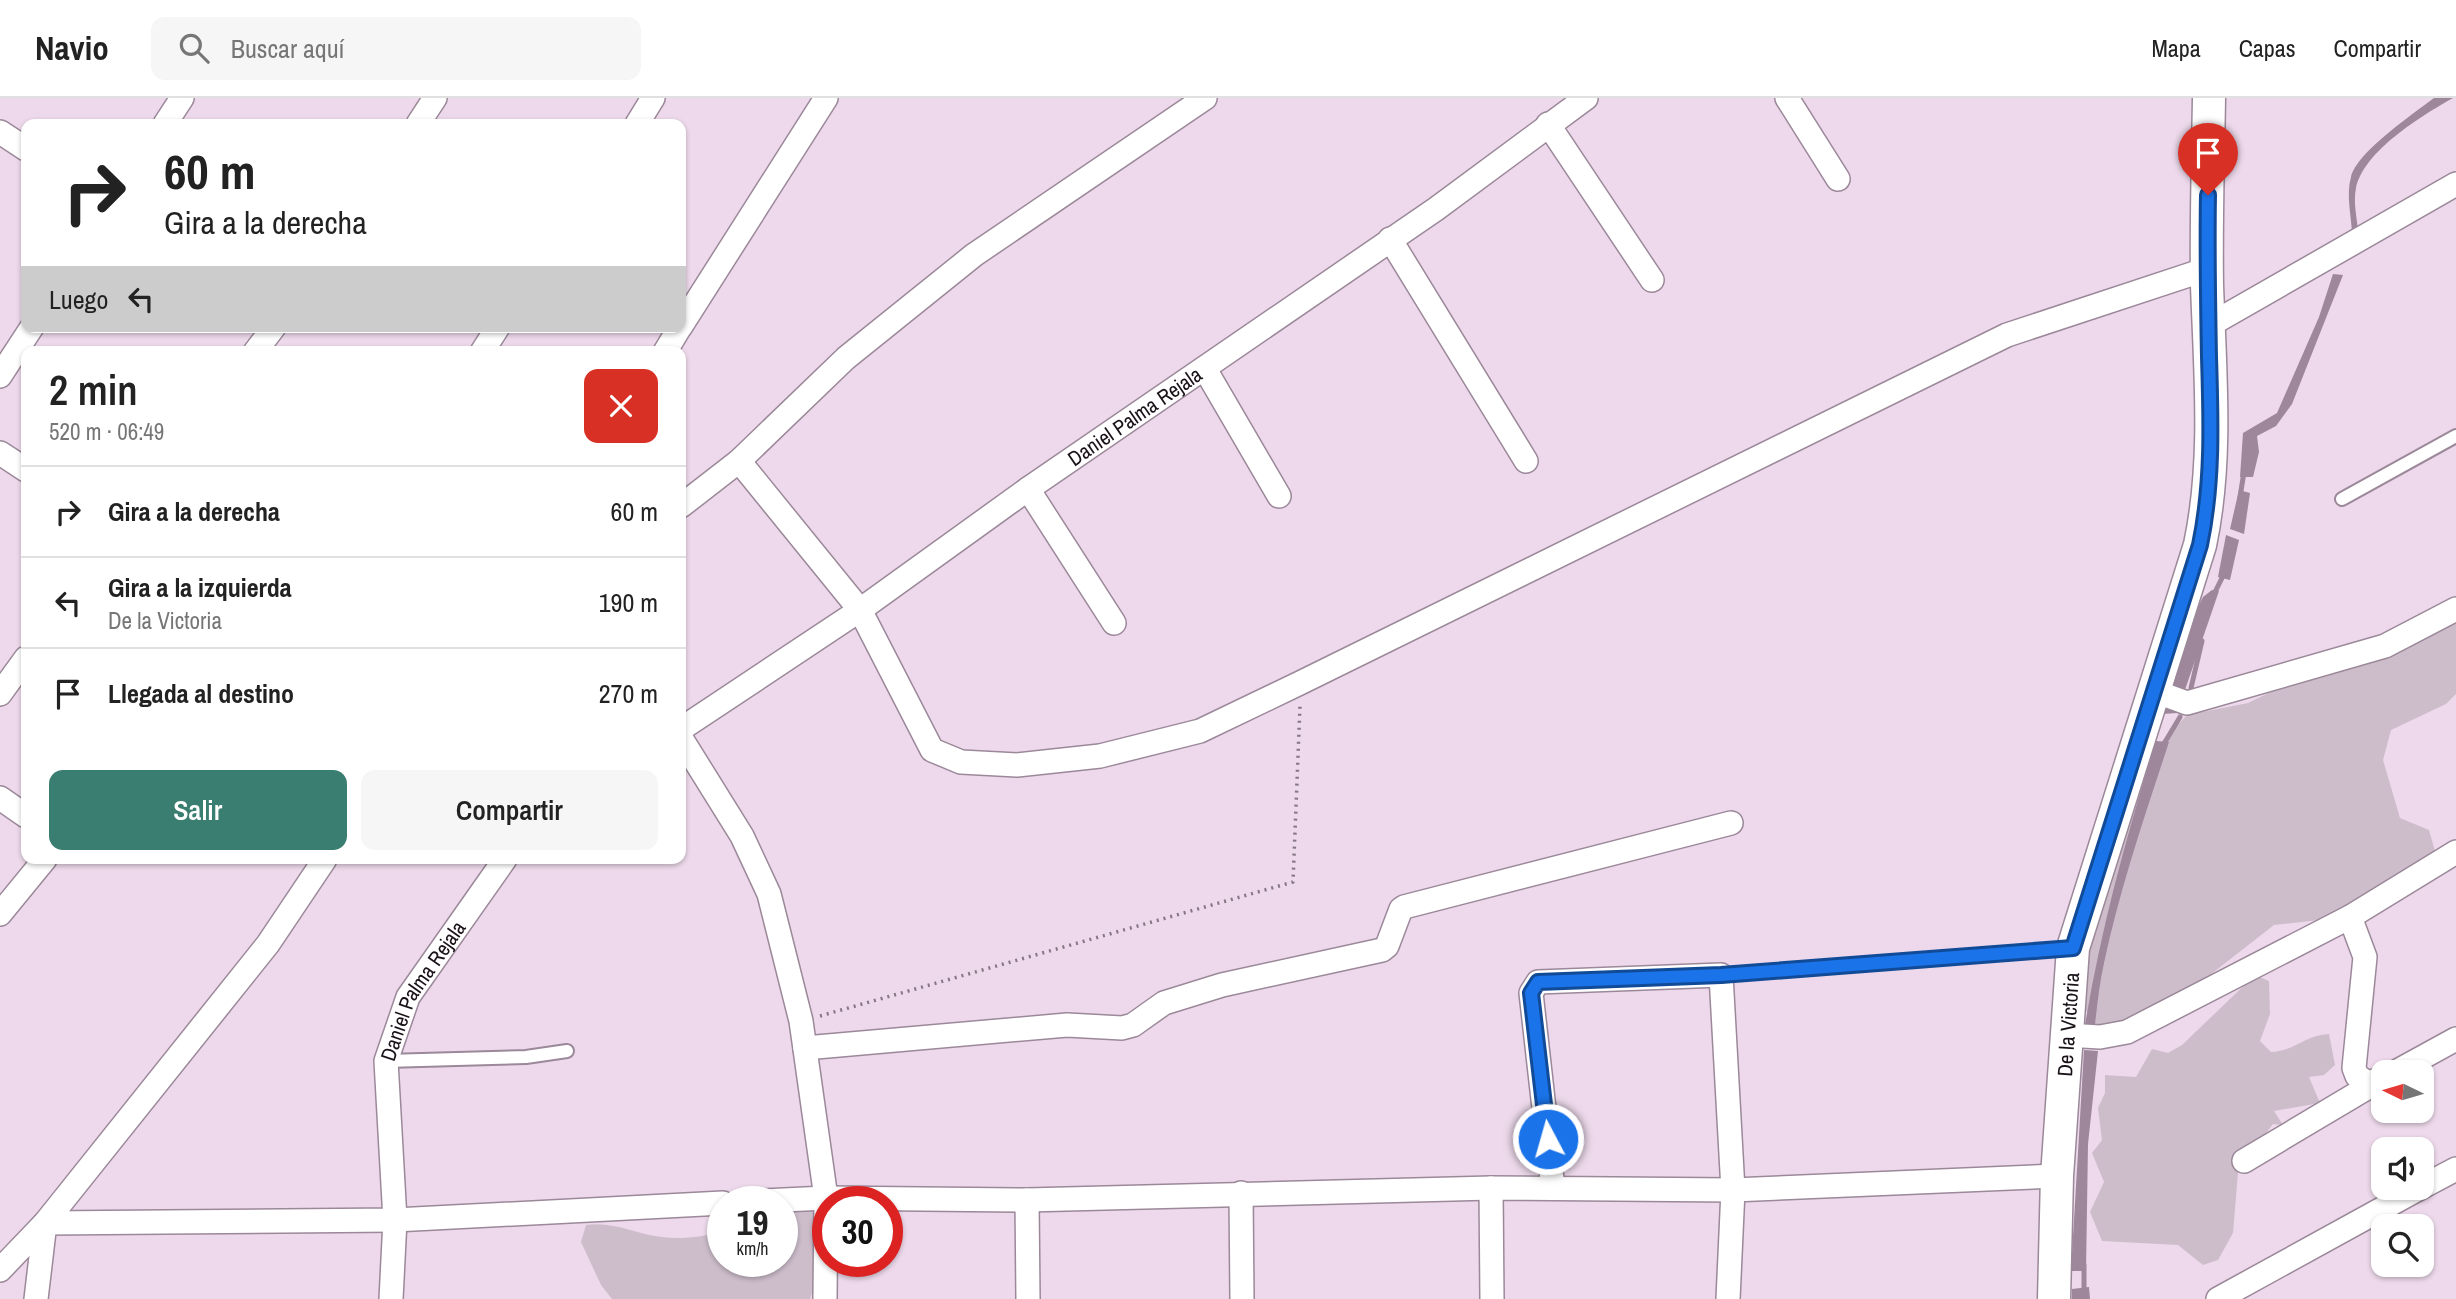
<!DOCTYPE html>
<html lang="es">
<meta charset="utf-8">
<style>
body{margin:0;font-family:"Archivo Narrow",sans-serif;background:#f6f6f6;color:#222;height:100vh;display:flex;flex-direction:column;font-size:26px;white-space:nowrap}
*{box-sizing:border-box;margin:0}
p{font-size:23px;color:#767676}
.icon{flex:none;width:38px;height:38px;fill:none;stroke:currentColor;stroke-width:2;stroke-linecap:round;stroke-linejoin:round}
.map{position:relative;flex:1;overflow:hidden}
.drawer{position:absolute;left:21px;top:248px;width:665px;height:518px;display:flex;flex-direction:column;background:#fff;border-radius:14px;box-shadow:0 2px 5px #0004}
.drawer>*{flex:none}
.hud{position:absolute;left:21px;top:21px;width:665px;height:214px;border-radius:14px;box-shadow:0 2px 5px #0004;background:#fff;color:#222;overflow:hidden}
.needle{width:46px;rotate:275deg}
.controls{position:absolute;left:2371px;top:962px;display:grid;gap:14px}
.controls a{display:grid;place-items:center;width:63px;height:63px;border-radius:14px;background:#fff;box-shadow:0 2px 5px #0004;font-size:35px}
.speed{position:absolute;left:707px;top:1088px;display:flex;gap:14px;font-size:35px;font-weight:700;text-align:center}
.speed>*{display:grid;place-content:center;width:91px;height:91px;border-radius:50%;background:#fff;box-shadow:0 2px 5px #0004;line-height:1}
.speed small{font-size:18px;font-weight:400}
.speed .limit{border:10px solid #d22;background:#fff;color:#111}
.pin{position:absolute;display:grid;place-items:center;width:60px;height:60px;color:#fff;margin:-72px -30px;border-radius:50% 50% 50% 0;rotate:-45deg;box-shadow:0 0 7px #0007}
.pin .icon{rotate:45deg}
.me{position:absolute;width:77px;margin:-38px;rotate:354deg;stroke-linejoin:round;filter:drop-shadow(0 0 5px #0008)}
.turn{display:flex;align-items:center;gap:24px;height:147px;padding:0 28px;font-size:32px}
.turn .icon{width:91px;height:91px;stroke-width:2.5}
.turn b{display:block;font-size:49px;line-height:60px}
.then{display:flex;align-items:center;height:66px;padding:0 28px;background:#0003;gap:14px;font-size:26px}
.round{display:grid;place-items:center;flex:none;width:74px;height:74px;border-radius:14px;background:#f6f6f6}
.summary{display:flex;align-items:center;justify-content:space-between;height:119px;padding:0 28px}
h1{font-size:42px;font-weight:600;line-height:52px}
.primary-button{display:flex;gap:14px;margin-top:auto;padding:14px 28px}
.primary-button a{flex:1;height:80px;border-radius:14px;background:#3a7d71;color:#fff;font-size:28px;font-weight:600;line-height:80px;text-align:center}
.primary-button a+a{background:#f6f6f6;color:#222}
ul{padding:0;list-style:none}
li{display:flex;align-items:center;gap:21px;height:91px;padding:0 28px;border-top:2px solid #e0e0e0}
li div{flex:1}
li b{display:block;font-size:26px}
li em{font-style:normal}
header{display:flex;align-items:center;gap:42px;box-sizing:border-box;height:98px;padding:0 35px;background:#fff;border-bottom:2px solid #e0e0e0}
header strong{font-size:33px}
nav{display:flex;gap:38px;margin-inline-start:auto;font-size:24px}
.search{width:490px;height:63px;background:#f6f6f6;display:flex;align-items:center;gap:18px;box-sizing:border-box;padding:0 24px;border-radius:14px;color:#767676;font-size:26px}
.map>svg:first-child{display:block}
</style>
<header>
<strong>Navio</strong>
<div class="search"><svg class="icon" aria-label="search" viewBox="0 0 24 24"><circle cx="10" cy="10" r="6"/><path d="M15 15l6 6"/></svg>Buscar aquí</div>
<nav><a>Mapa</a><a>Capas</a><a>Compartir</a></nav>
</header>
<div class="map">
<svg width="2456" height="1201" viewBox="0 0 2456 1201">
<rect width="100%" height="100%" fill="#edd9eb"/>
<g fill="#cdbdcb">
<path d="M2456,514V596L2446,606L2391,632L2383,662L2400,720L2429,732L2437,760L2423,788L2364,817L2274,827L2151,923L2100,939L2091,917L2081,909L2085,845L2142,665L2187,617L2248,605L2423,521Z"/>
<path d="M2255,877L2269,883L2270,916L2260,943L2271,954C2295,953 2305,937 2329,936L2335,967L2324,977L2309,979L2320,1005L2274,1013L2283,1027L2273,1026L2245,1063L2238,1075L2233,1135L2218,1162L2203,1167L2178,1147L2102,1143L2090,1114L2104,1084L2092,1055L2102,1042L2098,1010L2105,995V977L2136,979L2152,951L2168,955L2182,947Z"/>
<path d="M819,1106L821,1169L810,1201H612L601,1187L581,1144L586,1127C614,1123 635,1136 662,1139C683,1142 703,1138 723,1134V1164H782V1113Z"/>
</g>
<g fill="#9e869b">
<path d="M2434,0H2453C2421,18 2364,53 2356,90C2353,105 2357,119 2358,133L2352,134C2351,116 2346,96 2351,79C2357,54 2413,16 2434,0Z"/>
<path d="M2333,176L2343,177L2292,306L2276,328L2257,338L2259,354L2253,379H2240L2243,335L2277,315L2319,219Z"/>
<path d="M2239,392L2250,395L2244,436L2230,431Z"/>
<path d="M2226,437L2239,442L2230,482L2218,479Z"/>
<path d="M2212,492L2219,493L2177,615L2163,616L2198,509L2203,499Z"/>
<path d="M2156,643L2169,644C2145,717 2120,790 2104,865C2099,887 2097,911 2094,934L2084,933C2100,834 2126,739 2156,643Z"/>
<path d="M2084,952L2098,953L2088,1046L2086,1173H2071Z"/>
<path d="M2089,1189L2090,1201H2072V1191Z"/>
</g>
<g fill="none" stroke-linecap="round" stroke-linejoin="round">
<g stroke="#9e869b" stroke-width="5">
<path d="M2240,399L2244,374"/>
<path d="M2214,496L2225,474"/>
<path d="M2191,590L2202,543"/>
<path d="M2162,649L2180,619"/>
<path d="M2084,1201V1167"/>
</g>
<defs>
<g id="service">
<path d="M2342,401L2456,338"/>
<path d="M1721,877L2072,850"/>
<path d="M386,963L526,959L567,953"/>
</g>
<g id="minor">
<path d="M1787,0L1838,81"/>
<path d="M165,26L182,0"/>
<path d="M418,26L435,0"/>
<path d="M637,26L653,0"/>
<path d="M1548,26L1652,182"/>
<path d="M0,34L26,51"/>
<path d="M1390,141L1526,363"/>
<path d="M681,228L826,0"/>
<path d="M2208,228L2456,86"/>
<path d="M255,254L274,229"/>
<path d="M482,254L498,229"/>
<path d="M665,254L680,229"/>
<path d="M1205,271L1279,398"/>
<path d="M0,278L32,229"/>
<path d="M0,355L26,372"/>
<path d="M739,363L860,512L932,652L961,664L1017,667L1100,658L1200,633L1300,585L2007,237L2207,171"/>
<path d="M1028,391L1114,525"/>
<path d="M681,408L739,363L846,260L974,157L1205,0"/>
<path d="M2154,593L2187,605L2385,548L2456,511"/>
<path d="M0,596L26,560"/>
<path id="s1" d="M681,631L860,512L1028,391L1436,111L1586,0"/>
<path d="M681,640L742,738L769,796L801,923L826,1100L825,1201"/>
<path d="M0,700L26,718"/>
<path d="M0,816L45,761"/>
<path d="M2350,819L2456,754"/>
<path d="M2066,937L2100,939L2127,934L2350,819L2365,859L2354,970L2357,978L2368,985L2384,980"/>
<path d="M805,950L1067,927L1122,930L1133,927L1164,905L1222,887L1382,852L1387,848L1401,811L1404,809L1731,725"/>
<path d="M2394,975L2456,941"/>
<path d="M2244,1063L2380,982"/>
<path d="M2422,1089L2456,1071"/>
<path d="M1491,1090L1492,1201"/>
<path d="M1553,1090L1531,895L1538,884L1721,877L1733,1092L1728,1201"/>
<path d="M1241,1095L1242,1201"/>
<path d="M1027,1102L1028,1201"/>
<path d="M743,1104L826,1100L1027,1102L1491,1090L1733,1092L2057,1078"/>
<path d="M0,1172L45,1125L268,846L325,761"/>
<path d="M36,1201L45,1125L395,1122L723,1105"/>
<path id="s2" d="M391,1201L395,1122L386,963L408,899L505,761"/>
<path d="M2218,1201L2420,1090"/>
</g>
<g id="secondary">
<path id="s3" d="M2054,1201L2057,1078L2073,850L2200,447C2218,362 2210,273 2207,187C2206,125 2208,62 2209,0"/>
</g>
</defs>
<use href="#service" stroke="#9b8899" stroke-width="16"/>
<use href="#minor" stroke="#9b8899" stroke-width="26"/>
<use href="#secondary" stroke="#9b8899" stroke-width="35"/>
<path stroke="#847682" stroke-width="3.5" stroke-dasharray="2 5" stroke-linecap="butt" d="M820,918L1293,784L1300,608"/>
<use href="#service" stroke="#fff" stroke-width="12"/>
<use href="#minor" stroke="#fff" stroke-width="23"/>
<use href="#secondary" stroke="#fff" stroke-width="32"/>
</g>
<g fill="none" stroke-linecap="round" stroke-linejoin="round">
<defs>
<path id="route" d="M1548,1041L1531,895L1538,884L1721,877L2073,850L2200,447C2213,385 2211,323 2209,259C2208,205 2207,152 2208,97"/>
</defs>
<use href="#route" stroke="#114b97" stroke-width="18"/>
<use href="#route" stroke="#1a73e8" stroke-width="12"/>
</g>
<g text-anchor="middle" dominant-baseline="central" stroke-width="7" stroke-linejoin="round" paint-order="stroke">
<g font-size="21" fill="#191218" stroke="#fae6f8">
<text stroke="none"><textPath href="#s1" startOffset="551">Daniel Palma Rejala</textPath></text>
<text stroke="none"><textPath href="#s2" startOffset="318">Daniel Palma Rejala</textPath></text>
<text stroke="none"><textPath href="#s3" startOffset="275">De la Victoria</textPath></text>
</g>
</g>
</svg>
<div class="controls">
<a><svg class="needle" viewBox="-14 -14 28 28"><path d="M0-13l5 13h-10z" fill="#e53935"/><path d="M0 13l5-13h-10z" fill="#767676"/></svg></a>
<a><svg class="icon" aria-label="sound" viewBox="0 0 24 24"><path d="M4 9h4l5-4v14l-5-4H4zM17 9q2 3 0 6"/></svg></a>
<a><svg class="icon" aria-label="search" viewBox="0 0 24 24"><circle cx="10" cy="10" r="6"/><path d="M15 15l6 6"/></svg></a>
</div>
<div class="speed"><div>19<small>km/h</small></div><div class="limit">30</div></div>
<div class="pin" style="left:2208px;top:97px;background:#d93025"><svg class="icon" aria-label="arrive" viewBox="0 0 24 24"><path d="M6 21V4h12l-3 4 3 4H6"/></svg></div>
<svg class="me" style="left:1548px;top:1041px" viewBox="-20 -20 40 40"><circle r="17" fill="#1a73e8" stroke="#fff" stroke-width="3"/><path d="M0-11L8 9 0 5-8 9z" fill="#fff"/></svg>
<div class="hud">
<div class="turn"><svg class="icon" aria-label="right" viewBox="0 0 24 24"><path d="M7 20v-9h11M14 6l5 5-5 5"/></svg><div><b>60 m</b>Gira a la derecha</div></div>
<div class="then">Luego<svg class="icon" aria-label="left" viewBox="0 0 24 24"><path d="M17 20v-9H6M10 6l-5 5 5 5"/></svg></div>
</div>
<section class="drawer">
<div class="summary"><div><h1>2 min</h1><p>520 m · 06:49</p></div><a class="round" style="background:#d93025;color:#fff"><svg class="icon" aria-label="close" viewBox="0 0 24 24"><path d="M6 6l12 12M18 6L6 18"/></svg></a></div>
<ul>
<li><svg class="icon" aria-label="right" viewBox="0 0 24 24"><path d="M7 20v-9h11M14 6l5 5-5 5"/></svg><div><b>Gira a la derecha</b></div><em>60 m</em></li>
<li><svg class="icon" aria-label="left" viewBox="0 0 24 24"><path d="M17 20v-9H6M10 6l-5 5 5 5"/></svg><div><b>Gira a la izquierda</b><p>De la Victoria</p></div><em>190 m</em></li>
<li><svg class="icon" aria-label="arrive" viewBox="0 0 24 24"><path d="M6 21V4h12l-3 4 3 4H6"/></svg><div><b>Llegada al destino</b></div><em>270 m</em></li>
</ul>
<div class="primary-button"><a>Salir</a><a>Compartir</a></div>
</section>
</div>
